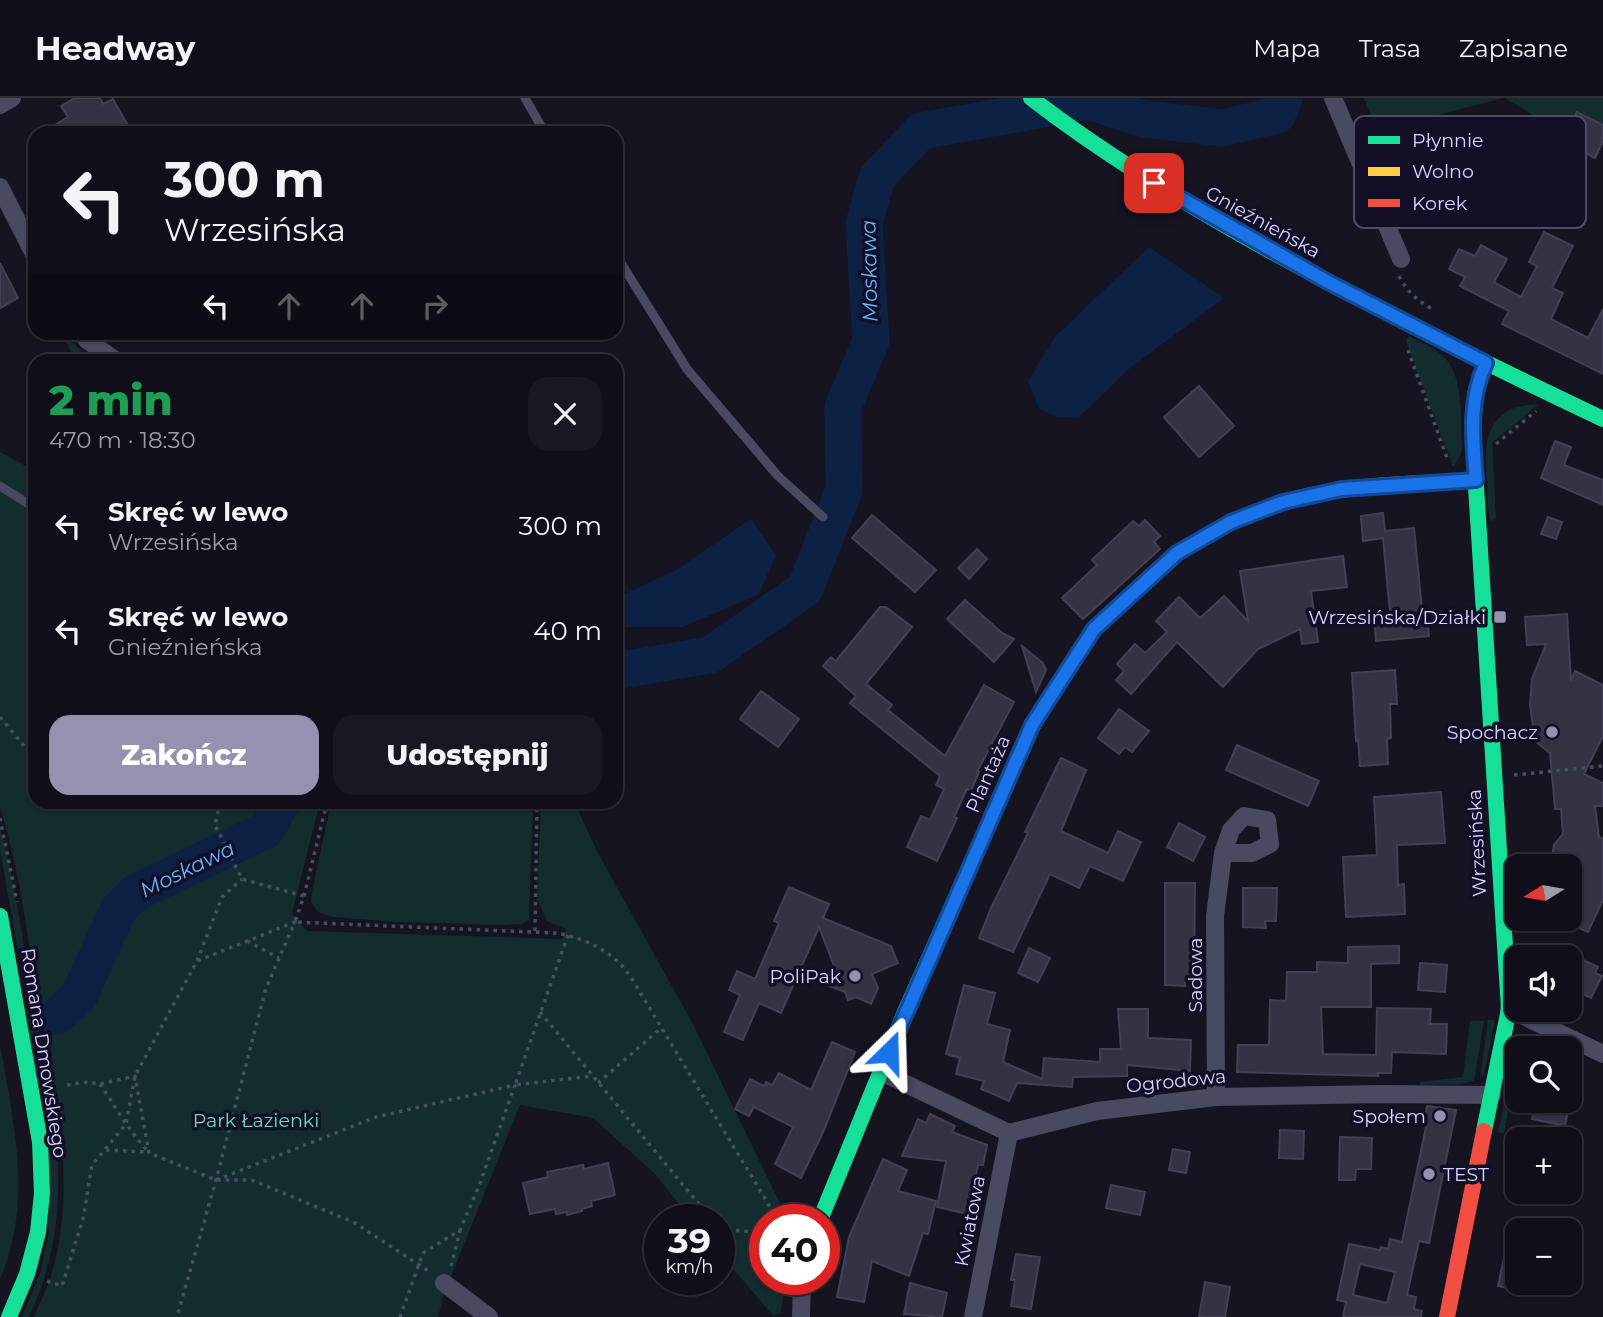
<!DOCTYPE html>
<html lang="pl">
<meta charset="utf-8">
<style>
body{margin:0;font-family:Montserrat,sans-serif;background:#191822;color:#f1f3f6;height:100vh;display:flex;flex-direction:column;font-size:26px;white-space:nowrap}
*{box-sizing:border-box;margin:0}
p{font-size:23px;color:#9c9ca2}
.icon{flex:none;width:38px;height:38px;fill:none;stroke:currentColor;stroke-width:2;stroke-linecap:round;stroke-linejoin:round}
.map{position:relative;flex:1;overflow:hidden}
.drawer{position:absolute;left:28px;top:256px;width:595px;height:455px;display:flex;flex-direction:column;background:#100f19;border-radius:21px;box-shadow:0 2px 5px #0004,0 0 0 2px #302f38}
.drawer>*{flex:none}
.banner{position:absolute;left:28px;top:28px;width:595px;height:214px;border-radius:21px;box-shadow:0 2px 5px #0004,0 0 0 2px #302f38;background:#100f19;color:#f1f3f6;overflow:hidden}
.needle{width:46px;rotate:259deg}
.tools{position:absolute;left:1505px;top:756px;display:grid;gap:14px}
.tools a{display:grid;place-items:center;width:77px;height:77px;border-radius:14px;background:#100f19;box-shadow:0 2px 5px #0004,0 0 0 2px #302f38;font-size:35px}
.speed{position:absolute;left:644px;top:1106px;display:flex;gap:14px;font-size:35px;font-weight:700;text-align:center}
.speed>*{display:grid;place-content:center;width:91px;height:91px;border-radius:50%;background:#100f19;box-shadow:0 2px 5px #0004,0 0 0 2px #302f38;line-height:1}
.speed small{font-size:18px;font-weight:400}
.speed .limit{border:10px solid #d22;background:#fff;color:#111}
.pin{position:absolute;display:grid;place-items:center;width:60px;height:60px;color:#fff;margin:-30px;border-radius:14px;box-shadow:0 4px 10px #0006}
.me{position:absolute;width:77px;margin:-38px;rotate:22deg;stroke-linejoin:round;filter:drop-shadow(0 0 5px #0008)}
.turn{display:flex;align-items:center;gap:24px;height:147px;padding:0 21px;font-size:32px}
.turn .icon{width:91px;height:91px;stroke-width:2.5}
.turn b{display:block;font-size:49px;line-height:60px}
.lanes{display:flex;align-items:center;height:66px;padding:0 21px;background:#0003;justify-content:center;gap:35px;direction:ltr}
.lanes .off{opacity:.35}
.round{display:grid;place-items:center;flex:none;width:74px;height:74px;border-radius:21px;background:#191822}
.summary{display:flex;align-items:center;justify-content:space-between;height:119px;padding:0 21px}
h1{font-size:42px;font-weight:800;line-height:52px;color:#1e9e55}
.action{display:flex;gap:14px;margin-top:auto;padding:14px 21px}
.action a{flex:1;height:80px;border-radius:21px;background:#9591b1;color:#fff;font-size:28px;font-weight:800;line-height:80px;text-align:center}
.action a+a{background:#191822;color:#f1f3f6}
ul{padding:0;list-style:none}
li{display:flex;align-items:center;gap:21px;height:105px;padding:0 21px}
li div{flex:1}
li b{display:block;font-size:26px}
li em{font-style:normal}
header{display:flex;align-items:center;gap:42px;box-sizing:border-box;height:98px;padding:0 35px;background:#100f19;border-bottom:2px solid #302f38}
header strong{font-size:33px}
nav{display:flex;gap:38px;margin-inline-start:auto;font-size:24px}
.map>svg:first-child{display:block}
</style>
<header>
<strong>Headway</strong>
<nav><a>Mapa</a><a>Trasa</a><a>Zapisane</a></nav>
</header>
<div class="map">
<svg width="1603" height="1219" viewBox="0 0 1603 1219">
<rect width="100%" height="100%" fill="#161421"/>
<g fill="#132c2d">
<path d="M1044,0H1088L1077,23Z"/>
<path d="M1364,0H1503L1378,33Z"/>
<path d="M1505,0H1603V27L1577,14L1566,37Z"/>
<path d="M61,235H63L91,262H76Z"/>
<path d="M1409,238C1420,244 1433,249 1443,258C1464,277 1461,322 1462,350L1461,356L1453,369L1406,243Z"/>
<path d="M1538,307L1492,345L1496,420L1491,424C1487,413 1488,398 1487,386C1486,358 1481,332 1506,314C1516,308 1527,306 1538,307Z"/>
<path d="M0,354L35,373V704H320L292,816L307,833L562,841L566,831L547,823L537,802L541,704H574L598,755L693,926L788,1122H765V1181H785L781,1215L773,1218L719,1154V1122H692L654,1075L593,1020L520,1007L444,1196L438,1219H34C40,1204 48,1189 52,1174C80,1077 51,975 34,878C25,823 18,764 0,710Z"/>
<path d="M331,704H533L529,822L522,826L505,827L397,824L333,819L318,814L311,803L312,794Z"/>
<path d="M0,729C15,785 23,844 33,901C53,1014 80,1109 29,1219H22L40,1176L49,1134L24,886L0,752Z"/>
<path d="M1488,922H1494V928L1484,976L1480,980Z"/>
<path d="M1470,923H1484L1474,983L1459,986L1420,987V984L1463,979Z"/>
<path d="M1536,939H1543L1554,942L1549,947L1541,944L1527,950H1518L1526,943Z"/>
<path d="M0,947C14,1025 33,1105 0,1181Z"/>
<path d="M1517,951V967L1504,1035L1498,1034L1513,960Z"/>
</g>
<g fill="#0d2144">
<path d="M1149,149L1224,200L1130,270L1078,320L1058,319L1039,311L1028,283L1055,239Z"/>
<path d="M751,421L776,457L759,496L683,529H622L616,511V500L676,472Z"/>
</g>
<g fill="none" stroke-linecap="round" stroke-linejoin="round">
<g stroke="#0d2144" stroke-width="37">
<path d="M616,570L622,572L710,557L805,491L844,392L843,309L871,243L864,126L877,79L921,33L1088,3L1145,21L1223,30L1277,17L1284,0"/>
<path d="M57,918L79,898L118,812L135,795L266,732L282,704"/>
</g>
</g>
<g fill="#343243" stroke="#433f54" stroke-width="2" fill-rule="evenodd">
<path d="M75,0H100L103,6L113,1L132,35H42L68,19L61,8Z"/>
<path d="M1577,14L1603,27V43L1595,60L1580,52L1543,126L1526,118L1528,114L1510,104L1535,54L1553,63Z"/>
<path d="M1544,134L1573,148L1552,190L1563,195L1551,221L1588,240L1603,211V276L1502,226L1509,213L1460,188L1465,179L1449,171L1459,151L1475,158L1481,147L1507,161L1494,184L1521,199L1537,168L1529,164Z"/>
<path d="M0,165L18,200L0,210Z"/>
<path d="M1199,288L1234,328L1199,359L1164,319Z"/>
<path d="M1555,343L1571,349L1564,367L1603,382V407L1541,380Z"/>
<path d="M1383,415L1385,433L1414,430L1422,512L1426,511L1429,538L1376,543L1374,516L1390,515L1383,440L1363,443L1361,418Z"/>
<path d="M872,417L936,472L915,494L852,440Z"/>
<path d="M1548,419L1562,424L1556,441L1541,436Z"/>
<path d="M1145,422L1160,438L1154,444L1160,451L1083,521L1062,500L1097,467L1092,462L1133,423L1139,428Z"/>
<path d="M977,451L987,461L969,481L958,470Z"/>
<path d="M1343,458L1347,489L1311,493L1318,544L1302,546L1300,531L1258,551L1223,589L1177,544L1131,596L1116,582L1124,573L1117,566L1135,546L1145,555L1167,534L1156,523L1179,499L1200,520L1224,498L1248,523L1240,473Z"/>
<path d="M965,502L1002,535L1014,541L994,564L947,521Z"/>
<path d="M880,509H886L912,529L866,586L892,607L888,612L945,658L984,587L1014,604L977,674H979L971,693L967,691L954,719L957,720L937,763L907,749L921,718L930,722L944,691L936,687L940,678L850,605L856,598L823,568L831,559L836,563Z"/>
<path d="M1567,516L1571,583L1575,573L1603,587V638L1584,676L1603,685V708H1595L1599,739L1603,741V802L1588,834L1570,826V768H1555L1552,759L1554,747L1563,736L1561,711H1555L1550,655L1535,643L1530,607L1532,581L1546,546L1527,547L1525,519Z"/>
<path d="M1022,548L1043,565L1046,572L1036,594Z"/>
<path d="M1395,572L1397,606H1390L1391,640L1387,641L1388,666L1360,668L1358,642L1356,643L1352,575Z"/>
<path d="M761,593L799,621L778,649L740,621Z"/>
<path d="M1119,611L1149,633L1132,654L1125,649L1119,656L1098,640Z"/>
<path d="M1237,647L1319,683L1308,708L1226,672Z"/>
<path d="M1061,660L1086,672L1061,733L1108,755L1118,733L1141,744L1123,783L1090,768L1079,790L1050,776L1013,854L979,840L991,810L1028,735L1025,734Z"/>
<path d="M1441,694L1445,745L1397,747L1398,787L1404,786L1405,816L1346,819L1343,759L1377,757L1374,699Z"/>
<path d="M1179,725L1205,739L1193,763L1167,749Z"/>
<path d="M1165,785H1195L1194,882H1185V888L1165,887Z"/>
<path d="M789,789L829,806L823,820L891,848L898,865L872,876L878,890L871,906L856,899L848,902L845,894L829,888L836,873L819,829L781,915L759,905L743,942L724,934L740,897L729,892L737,873L755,881L779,825L774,823Z"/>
<path d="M1243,790H1277L1276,823H1265L1266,830L1243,829Z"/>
<path d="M1399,848V865L1371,866V909H1321L1323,956L1376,957L1377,910L1431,911L1430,926H1447L1446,956L1392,954L1391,975H1378V978L1237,974L1238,947H1269L1270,902L1286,903L1287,874H1317V864L1348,865V849Z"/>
<path d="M1029,850L1050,860L1038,884L1018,875Z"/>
<path d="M1583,862L1598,869L1595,875L1602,878L1591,900L1570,890Z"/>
<path d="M1420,865L1447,867L1445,894L1418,892Z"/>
<path d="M964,887L995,895L987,926L1010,932L1003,964L1042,981L1044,960L1100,964V951H1121L1118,911H1148V940L1191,942L1190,973L1127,967V978L1073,979L1072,989L1017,985L1009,1003L981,991L984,983L956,976L960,960L946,956Z"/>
<path d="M832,944L855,954L824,1032L801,1080L775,1066L793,1029L754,1009L749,1018L735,1011L750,981L764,988L766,984L772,987L779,975L811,992Z"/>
<path d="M1536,1003H1570L1565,1028L1532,1021Z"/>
<path d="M1427,1008L1456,1012L1429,1145L1419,1143L1407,1197L1416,1199L1414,1211L1422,1213L1421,1219H1343L1346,1204L1337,1202L1349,1146L1380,1152L1381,1149L1388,1151L1390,1141L1402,1144L1427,1024L1424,1023ZM1360,1166L1395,1174L1387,1205L1353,1197Z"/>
<path d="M930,1016L955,1028L952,1034L987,1047L983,1067H978L968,1116L937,1109L946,1063L902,1058L918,1021L926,1025Z"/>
<path d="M1280,1032L1304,1033L1303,1061L1279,1060Z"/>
<path d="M1340,1039L1372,1040L1371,1071H1356L1355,1082H1339Z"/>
<path d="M1173,1051L1190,1054L1186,1075L1169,1072Z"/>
<path d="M883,1061L907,1072L898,1093L936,1103L928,1136L923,1135L909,1178L872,1163L864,1204L837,1199L849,1139Z"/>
<path d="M608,1065L615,1097L591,1103L592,1108L582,1111V1113L567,1117V1114L556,1116L555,1111L530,1116L523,1085L548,1079L547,1074L583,1067L584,1071Z"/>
<path d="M1111,1087L1145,1094L1140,1117L1106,1110Z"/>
<path d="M1510,1132L1517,1133V1192L1498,1188Z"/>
<path d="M1016,1156L1040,1159L1031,1211L1011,1208L1015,1182H1011Z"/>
<path d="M1205,1184L1230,1189L1225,1219H1199Z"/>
<path d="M910,1185L947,1195L942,1219L904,1216Z"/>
</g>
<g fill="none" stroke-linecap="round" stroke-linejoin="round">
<g stroke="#44505f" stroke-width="3.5" stroke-dasharray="3.5 5" stroke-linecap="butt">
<path d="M1399,178C1407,194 1417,202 1432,211"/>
<path d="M1408,252L1448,363"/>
<path d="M1496,346L1536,313"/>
<path d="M0,619L25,649L35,652"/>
<path d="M1514,677L1603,668"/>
<path d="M220,704L215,727L242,781L304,798"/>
<path d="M327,704L304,798L295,824L555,835C577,838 601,848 617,863C627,871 634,885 641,896L778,1122"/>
<path d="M0,720L17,804"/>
<path d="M535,833L537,704"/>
<path d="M568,837L515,987L592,978"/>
<path d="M247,843L279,860"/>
<path d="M197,863L222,799L242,781"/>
<path d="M540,914L712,1122"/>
<path d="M1535,950L1544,949"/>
<path d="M598,985L660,931"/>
<path d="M100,986L126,1026L147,1053"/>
<path d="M67,987L88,984L100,986L135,978L149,1055L216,1082H252L355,1125L430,1174"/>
<path d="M106,1052L147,1054"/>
<path d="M216,1082L376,1019L515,987L479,1088L460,1132L423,1155L400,1219"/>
<path d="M719,1131L765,1135"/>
<path d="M451,1168L460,1132"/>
<path d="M47,1183L62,1188L83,1121L92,1067L126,1026L135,978L197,863L295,824L266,890L216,1082L177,1219"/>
</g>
<g stroke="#4a4962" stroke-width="9">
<path d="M525,0L545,35"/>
<path d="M616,157L687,271L778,378L823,419"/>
<path d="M0,388L35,410"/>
</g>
<g stroke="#4a4962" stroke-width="18">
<path d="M1333,0L1401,161"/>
<path d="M0,7L12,0"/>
<path d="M0,89L35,158"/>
<path d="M82,234L87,242L115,262"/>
<path d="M1509,911L1603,956"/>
<path d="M881,974L1009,1035L1097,1013L1216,999L1380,996L1492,997"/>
<path d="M1216,999L1215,818L1223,755H1252L1270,746L1267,722L1244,718L1231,732L1223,755"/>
<path d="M444,1185L489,1219"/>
<path d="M801,1219L802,1181"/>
<path d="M973,1219L1009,1035"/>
</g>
<g stroke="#16e098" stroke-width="16">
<path d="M1031,0C1102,55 1180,102 1258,146C1371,209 1487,266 1603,321"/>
<path d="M0,818L40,1044L42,1095L38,1134L27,1176L9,1219"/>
<path d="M1484,1033L1509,911L1473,341L1475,296L1486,265"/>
<path d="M820,1122L905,914L1033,627L1094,531L1177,455L1231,424L1265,411"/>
</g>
<path stroke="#ffcf43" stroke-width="16" d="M1265,411C1331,385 1406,387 1476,382"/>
<path stroke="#f24e42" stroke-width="16" d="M1447,1219L1484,1033"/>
</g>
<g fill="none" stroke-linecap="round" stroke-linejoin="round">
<defs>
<path id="route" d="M889,954L1032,627L1094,531L1177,455L1231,424L1283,404L1342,391L1476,382C1473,342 1468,302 1486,265L1328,184L1154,85"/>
</defs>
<use href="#route" stroke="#114b97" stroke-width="18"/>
<use href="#route" stroke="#1a73e8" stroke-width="12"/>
</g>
<g fill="#9591b1" stroke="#130f26" stroke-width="2.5">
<rect x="1493" y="512" width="14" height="14" rx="3.5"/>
<circle cx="1552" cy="634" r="7"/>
<circle cx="855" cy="878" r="7"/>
<circle cx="1440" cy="1018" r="7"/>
<circle cx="1429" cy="1076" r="7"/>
</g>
<g text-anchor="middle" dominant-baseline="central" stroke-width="7" stroke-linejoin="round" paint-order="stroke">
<g font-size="19" fill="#d9d4ff" stroke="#130f26">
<text transform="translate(1263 124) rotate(29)">Gnieźnieńska</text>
<text transform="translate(988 676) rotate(-66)">Plantaża</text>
<text transform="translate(1477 745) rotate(-93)">Wrzesińska</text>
<text transform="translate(1195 877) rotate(-90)">Sadowa</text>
<text transform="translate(44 955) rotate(81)">Romana Dmowskiego</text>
<text transform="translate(1176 983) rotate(-6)">Ogrodowa</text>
<text transform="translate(970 1123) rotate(-79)">Kwiatowa</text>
</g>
<g font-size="19" fill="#d9d4ff" stroke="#130f26" text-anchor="end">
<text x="1486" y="519">Wrzesińska/Działki</text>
<text x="1538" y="634">Spochacz</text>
<text x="841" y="878">PoliPak</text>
<text x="1426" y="1018">Społem</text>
<text x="1443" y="1076" text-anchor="start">TEST</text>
</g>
<g font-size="19" fill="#5fe0c0" stroke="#130f26">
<text x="256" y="1022">Park Łazienki</text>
</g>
<g font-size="21" font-style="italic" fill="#62b6ff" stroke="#130f26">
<text transform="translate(869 173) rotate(-91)">Moskawa</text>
<text transform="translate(187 771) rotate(-26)">Moskawa</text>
</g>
</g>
<rect x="1354" y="18" width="232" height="112" rx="10" fill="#130f26" stroke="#4e4a67" stroke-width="2"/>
<rect x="1368" y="38" width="32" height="8" fill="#16e098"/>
<rect x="1368" y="69" width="32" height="9" fill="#ffcf43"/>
<rect x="1368" y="101" width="32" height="8" fill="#f24e42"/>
<g font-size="19" fill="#d9d4ff">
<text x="1412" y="49">Płynnie</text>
<text x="1412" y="80">Wolno</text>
<text x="1412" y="112">Korek</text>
</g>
</svg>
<div class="tools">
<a><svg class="needle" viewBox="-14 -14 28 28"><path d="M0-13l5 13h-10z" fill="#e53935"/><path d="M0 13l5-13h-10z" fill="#9c9ca2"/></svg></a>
<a><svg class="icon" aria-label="sound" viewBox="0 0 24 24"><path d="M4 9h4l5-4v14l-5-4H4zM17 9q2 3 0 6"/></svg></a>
<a><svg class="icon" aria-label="search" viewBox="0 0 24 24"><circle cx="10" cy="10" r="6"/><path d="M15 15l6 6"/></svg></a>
<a>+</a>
<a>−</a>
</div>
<div class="speed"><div>39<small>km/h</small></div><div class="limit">40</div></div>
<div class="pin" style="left:1154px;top:85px;background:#d93025"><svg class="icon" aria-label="arrive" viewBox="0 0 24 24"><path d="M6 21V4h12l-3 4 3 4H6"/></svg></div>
<svg class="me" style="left:889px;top:954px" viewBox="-20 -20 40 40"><path d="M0-17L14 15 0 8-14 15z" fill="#1a73e8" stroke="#fff" stroke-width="4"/></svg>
<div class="banner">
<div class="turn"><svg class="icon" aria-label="left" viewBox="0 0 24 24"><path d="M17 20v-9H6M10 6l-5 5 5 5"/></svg><div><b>300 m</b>Wrzesińska</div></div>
<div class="lanes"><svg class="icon" aria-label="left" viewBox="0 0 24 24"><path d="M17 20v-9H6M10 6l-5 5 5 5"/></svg><svg class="icon off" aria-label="ahead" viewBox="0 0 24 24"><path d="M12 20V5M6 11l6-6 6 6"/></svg><svg class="icon off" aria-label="ahead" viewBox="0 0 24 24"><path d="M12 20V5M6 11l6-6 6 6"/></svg><svg class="icon off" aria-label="right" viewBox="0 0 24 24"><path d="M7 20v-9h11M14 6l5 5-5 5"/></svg></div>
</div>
<section class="drawer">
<div class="summary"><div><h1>2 min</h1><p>470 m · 18:30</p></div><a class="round"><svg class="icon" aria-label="close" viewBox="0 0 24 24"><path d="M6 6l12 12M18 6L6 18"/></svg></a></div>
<ul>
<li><svg class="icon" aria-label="left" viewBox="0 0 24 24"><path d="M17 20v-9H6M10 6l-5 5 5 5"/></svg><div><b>Skręć w lewo</b><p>Wrzesińska</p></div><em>300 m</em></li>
<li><svg class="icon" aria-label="left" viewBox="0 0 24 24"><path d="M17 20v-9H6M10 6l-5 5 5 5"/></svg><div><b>Skręć w lewo</b><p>Gnieźnieńska</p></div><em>40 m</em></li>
</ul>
<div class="action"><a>Zakończ</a><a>Udostępnij</a></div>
</section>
</div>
